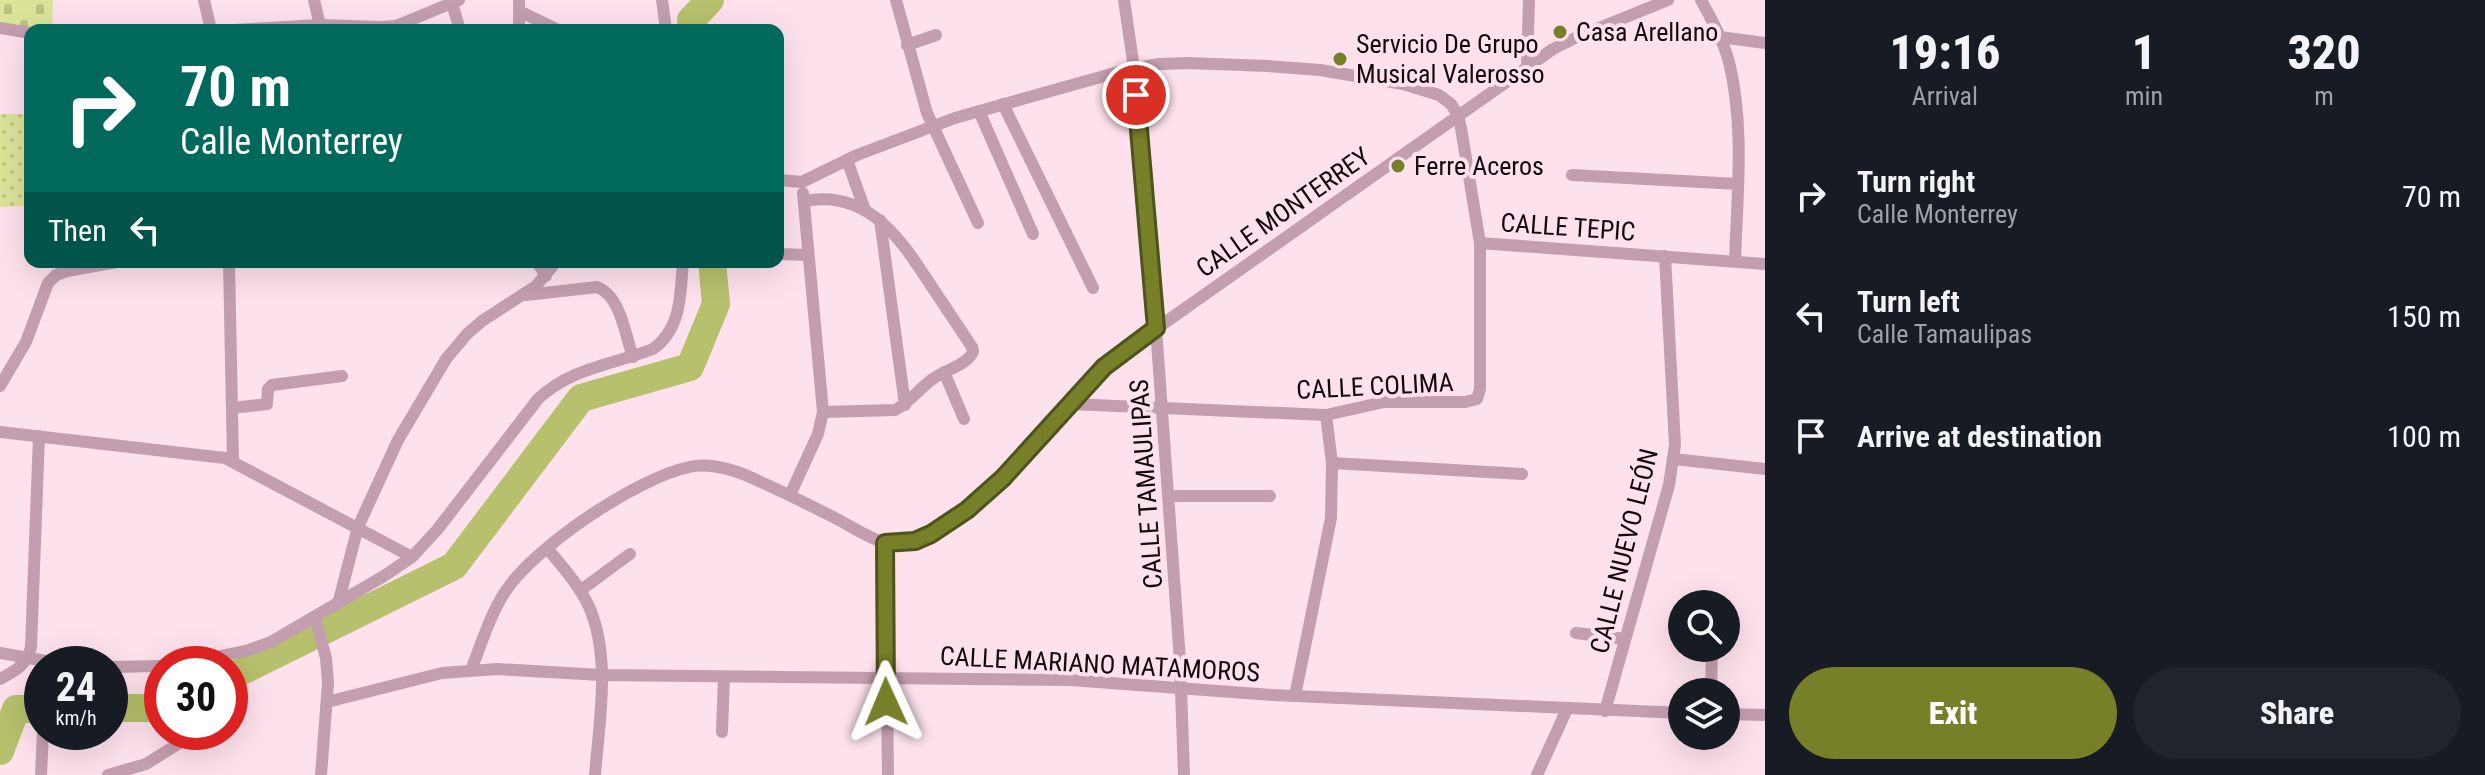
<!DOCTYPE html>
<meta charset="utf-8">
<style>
body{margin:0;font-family:"Roboto Condensed",sans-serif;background:#20242c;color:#f1f3f6;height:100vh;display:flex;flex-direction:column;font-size:30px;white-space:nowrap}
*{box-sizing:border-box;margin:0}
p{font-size:26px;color:#9ea1a6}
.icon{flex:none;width:44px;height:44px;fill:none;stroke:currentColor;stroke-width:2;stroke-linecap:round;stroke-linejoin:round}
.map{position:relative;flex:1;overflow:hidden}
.sheet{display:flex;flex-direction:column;background:#171b24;width:720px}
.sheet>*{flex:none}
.guide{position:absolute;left:24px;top:24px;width:760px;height:244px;border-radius:16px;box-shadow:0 8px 32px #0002;background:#00695c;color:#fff;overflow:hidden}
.controls{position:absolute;left:1668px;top:590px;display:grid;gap:16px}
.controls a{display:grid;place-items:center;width:72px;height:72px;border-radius:50%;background:#171b24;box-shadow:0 8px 32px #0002;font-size:40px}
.speed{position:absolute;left:24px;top:646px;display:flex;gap:16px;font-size:40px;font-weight:700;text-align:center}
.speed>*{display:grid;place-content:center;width:104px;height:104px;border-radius:50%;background:#171b24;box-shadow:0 8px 32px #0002;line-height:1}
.speed small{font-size:20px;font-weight:400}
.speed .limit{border:12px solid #d22;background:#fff;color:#111}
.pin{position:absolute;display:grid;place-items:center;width:68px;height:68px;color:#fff;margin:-34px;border:4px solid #fff;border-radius:50%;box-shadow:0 2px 8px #0007}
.me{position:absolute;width:88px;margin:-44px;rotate:359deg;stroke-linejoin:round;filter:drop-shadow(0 0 6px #0008)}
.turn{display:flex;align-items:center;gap:28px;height:168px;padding:0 24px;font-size:36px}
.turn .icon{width:104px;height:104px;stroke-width:2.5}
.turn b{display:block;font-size:56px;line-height:68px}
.then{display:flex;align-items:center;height:76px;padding:0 24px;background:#0003;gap:16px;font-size:30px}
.eta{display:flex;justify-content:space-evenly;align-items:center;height:136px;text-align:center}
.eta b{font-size:48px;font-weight:800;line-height:56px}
.primary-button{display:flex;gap:16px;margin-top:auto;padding:16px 24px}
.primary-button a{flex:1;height:92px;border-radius:48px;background:#787f29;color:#fff;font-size:32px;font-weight:800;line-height:92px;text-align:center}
.primary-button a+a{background:#20242c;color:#f1f3f6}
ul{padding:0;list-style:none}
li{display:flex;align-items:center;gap:24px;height:120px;padding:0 24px}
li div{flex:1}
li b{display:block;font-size:30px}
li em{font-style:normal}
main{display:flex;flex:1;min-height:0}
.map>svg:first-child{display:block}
</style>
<main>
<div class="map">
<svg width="1765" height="775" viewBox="0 0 1765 775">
<defs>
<pattern id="cemetery-stones" width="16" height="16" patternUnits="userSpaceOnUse" patternTransform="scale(2)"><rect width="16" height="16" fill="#dbe399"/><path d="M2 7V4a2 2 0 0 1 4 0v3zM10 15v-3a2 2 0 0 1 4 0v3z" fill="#bbc183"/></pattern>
<pattern id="park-dots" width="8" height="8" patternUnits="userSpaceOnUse" patternTransform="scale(2)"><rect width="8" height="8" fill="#dbe399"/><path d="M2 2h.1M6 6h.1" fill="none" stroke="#bbc183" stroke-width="1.8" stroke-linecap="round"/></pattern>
</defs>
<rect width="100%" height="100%" fill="#fde1ec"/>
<path fill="url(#cemetery-stones)" d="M0,0H53L52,30L0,26Z"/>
<path fill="url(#park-dots)" d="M0,114H30V206L0,207Z"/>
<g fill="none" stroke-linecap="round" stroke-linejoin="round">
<g stroke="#b7c06c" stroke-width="28">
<path d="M692,30L691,20L710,0"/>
<path d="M230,677L454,566L581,398L690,367L716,304L712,262"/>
<path d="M110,708H162"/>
<path d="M0,751L16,709H42"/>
</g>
<g stroke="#c39eae" stroke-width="12">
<path d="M204,0L211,30"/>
<path d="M314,0L320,25"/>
<path d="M451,0L460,30"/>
<path d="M662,0L666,30"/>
<path d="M896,0L927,113L978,223"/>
<path d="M1124,0L1134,68L1156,328L1180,661L1184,775"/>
<path d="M1701,0C1712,20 1723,40 1729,62C1745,127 1737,196 1735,261"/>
<path d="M519,11L558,30"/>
<path d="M0,28L30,33"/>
<path d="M232,30L320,25L380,27L396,26L459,0"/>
<path d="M519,30V0"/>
<path d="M1720,37L1765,43"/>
<path d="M907,45L936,35"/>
<path d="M1527,67L1529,0"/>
<path d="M1003,104L1093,288"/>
<path d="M979,111L1033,234"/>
<path d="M847,160L865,210"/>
<path d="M1572,175L1738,184"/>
<path d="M778,180L802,182L857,155L955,118L1122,71L1159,64L1187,63L1268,66L1320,70L1403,84L1439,95L1451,104L1458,115L1461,128L1480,243V389L1477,399L1465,402H1384L1326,415L1070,404"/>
<path d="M804,201C868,189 900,238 930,284C944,305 958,326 972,347L973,352C965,367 943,370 930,381C918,390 909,403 895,410L823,412"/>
<path d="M880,220L905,405"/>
<path d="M1480,243L1765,264"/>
<path d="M778,254L808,255"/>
<path d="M229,262L233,461"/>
<path d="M537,262L546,276"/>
<path d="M526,295L597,287C621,296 625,335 633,357"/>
<path d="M944,372L964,419"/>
<path d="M0,386L26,342L48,283L56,275L67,271L117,262"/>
<path d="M232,408L267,404L268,389L272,385L342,376"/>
<path d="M0,432L225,458L412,557"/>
<path d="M1674,459L1765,469"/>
<path d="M1332,463L1522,474"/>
<path d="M790,495L818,434L823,412L803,193"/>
<path d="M1169,496H1270"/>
<path d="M885,543L888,775"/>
<path d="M547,548C563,567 580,586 590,609C611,660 599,722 595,775"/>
<path d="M581,590L630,554"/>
<path d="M338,604L358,527L398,440L446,359L467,334L482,321L536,286L556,262"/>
<path d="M315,618L326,658L328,683L321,775"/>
<path d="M1576,633L1625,639"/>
<path d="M0,653L63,664"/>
<path d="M183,664L249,650L271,642L384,576L412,557L437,530L538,399C571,368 611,365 653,349C682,328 680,295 683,262"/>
<path d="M110,667L162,666"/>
<path d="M471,670C481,645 490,615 505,592C534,547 637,478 689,467C708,463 726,468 743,474C775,488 806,503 837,519C852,527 870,539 886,543C948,558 1065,410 1104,367L1119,355L1553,49L1577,37L1668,0"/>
<path d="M0,679C15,671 27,665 31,647L39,436"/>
<path d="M1711,692L1712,648"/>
<path d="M1295,696L1331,518L1332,463L1326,415"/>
<path d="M327,702L442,673L497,669L601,675L1070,680L1273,695L1682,713"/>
<path d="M1605,711L1669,485L1675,445L1665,256"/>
<path d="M1726,714L1765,715"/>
<path d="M722,732L724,677"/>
<path d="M41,775L43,732"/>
<path d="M108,775L146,764L186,739"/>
<path d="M1537,775L1567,709"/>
</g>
</g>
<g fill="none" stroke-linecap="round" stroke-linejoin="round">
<defs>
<path id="route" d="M886,702L885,543L915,541L931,534L967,510L1003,478L1104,367L1156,328L1136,95"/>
</defs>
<use href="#route" stroke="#4e531b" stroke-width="20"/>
<use href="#route" stroke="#787f29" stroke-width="14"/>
</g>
<g fill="#787f29" stroke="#fde1ec" stroke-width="3">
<circle cx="1560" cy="32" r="8"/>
<circle cx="1340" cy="59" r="8"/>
<circle cx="1398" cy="166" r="8"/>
</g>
<g text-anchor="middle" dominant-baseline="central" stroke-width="8" stroke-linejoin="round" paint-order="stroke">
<g font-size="26" fill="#14090e" stroke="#fde1ec" text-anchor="start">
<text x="1576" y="32">Casa Arellano</text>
<text x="1356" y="44">Servicio De Grupo<tspan x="1356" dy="30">Musical Valerosso</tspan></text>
<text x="1414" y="166">Ferre Aceros</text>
</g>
<g font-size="26" fill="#14090e" stroke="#fde1ec">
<text transform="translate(1283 212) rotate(-35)">CALLE MONTERREY</text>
<text transform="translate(1568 227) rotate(4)">CALLE TEPIC</text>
<text transform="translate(1375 386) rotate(-3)">CALLE COLIMA</text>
<text transform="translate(1146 484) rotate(-94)">CALLE TAMAULIPAS</text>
<text transform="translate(1624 551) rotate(-76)">CALLE NUEVO LEÓN</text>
<text transform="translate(1100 664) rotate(3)">CALLE MARIANO MATAMOROS</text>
</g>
</g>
</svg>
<div class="controls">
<a><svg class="icon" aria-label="search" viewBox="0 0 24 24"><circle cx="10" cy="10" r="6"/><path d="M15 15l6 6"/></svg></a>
<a><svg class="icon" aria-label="layers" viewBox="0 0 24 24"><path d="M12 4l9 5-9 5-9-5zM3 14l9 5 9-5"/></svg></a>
</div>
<div class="speed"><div>24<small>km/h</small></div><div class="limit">30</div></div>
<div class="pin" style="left:1136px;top:95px;background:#d93025"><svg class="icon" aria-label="arrive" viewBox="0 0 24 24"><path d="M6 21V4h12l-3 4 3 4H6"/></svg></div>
<svg class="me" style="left:886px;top:702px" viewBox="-20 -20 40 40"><path d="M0-17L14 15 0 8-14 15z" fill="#787f29" stroke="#fff" stroke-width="4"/></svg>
<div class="guide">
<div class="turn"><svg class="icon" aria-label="right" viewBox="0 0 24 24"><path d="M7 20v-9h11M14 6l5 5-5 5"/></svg><div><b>70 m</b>Calle Monterrey</div></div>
<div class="then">Then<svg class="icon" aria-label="left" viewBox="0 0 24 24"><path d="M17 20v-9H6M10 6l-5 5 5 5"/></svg></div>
</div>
</div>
<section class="sheet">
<div class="eta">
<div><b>19:16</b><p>Arrival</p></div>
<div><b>1</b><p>min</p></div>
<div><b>320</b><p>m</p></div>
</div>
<ul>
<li><svg class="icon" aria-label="right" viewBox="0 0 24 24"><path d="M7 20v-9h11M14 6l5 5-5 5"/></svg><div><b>Turn right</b><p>Calle Monterrey</p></div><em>70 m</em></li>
<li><svg class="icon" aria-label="left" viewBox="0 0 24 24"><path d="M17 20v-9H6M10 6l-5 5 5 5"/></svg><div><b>Turn left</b><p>Calle Tamaulipas</p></div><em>150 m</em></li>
<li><svg class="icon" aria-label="arrive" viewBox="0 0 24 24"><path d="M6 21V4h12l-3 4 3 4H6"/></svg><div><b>Arrive at destination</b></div><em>100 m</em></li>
</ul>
<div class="primary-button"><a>Exit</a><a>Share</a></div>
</section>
</main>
